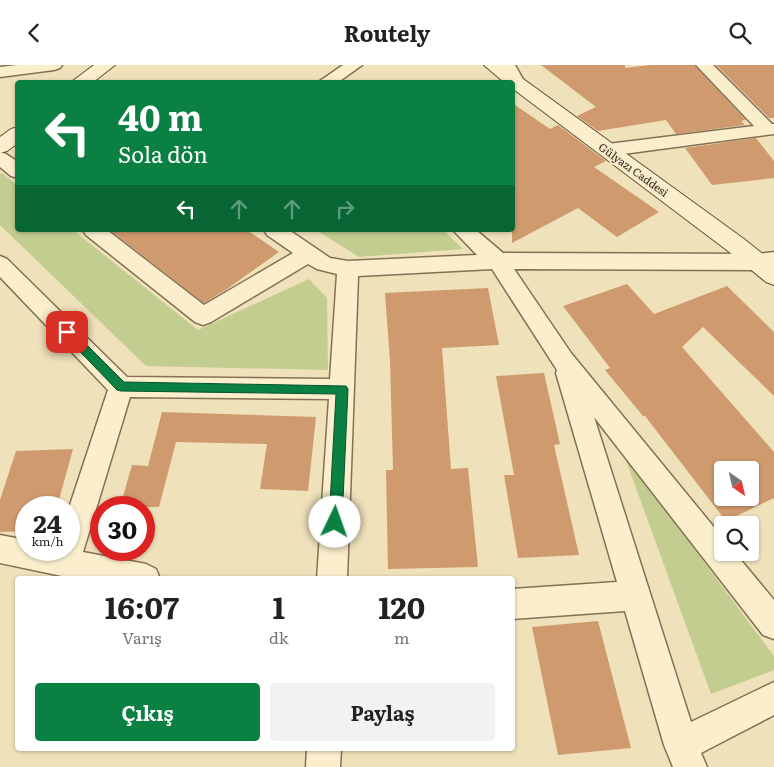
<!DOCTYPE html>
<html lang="tr">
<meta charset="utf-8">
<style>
body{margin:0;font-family:Literata,serif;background:#f2f2f2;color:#222;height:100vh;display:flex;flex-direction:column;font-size:19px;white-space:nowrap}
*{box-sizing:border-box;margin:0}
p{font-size:16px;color:#767676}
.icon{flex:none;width:28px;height:28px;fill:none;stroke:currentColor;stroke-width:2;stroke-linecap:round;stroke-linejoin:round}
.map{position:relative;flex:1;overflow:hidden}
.details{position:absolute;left:15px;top:511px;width:500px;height:175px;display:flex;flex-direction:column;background:#fff;border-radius:5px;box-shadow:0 1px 4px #0004}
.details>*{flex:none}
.banner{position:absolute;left:15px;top:15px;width:500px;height:152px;border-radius:5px;box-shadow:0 1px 4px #0004;background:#0b8043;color:#fff;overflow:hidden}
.needle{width:32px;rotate:146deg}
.controls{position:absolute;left:714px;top:396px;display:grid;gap:10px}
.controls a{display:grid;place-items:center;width:45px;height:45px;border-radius:5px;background:#fff;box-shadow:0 1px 4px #0004;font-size:25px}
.speed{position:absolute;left:15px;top:431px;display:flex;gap:10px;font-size:25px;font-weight:700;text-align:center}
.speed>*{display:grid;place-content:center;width:65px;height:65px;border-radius:50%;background:#fff;box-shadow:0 1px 4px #0004;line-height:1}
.speed small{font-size:12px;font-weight:400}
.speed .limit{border:8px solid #d22;background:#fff;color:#111}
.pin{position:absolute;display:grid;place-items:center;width:42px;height:42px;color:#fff;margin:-21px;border-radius:10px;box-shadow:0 2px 8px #0006}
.me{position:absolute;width:55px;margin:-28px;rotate:3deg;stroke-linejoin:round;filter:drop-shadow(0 0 4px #0008)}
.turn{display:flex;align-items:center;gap:18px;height:105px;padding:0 20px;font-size:22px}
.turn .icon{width:65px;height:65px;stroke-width:2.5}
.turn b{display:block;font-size:35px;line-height:42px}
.lanes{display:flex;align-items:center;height:48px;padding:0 20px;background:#0003;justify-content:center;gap:25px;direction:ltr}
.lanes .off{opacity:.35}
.eta{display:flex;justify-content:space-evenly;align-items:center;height:85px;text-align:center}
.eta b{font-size:30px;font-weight:700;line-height:35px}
.action{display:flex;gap:10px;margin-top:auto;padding:10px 20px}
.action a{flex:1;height:58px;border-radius:5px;background:#0b8043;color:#fff;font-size:20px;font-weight:700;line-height:58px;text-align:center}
.action a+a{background:#f2f2f2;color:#222}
header{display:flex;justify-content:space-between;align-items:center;height:65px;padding:0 20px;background:#fff;font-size:22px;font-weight:700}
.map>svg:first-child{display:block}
</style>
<header><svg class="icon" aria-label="back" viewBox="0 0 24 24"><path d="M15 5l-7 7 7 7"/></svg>Routely<svg class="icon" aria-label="search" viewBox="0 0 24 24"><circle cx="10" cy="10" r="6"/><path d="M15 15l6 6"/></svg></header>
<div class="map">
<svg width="774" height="702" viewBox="0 0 774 702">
<rect width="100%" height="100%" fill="#efe1ba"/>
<g fill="#c3cd8f">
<path d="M2,108L17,120L18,165H73L198,265L309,214L327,233L328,305L146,301L0,160V109Z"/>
<path d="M316,165H443L463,184L359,192Z"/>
<path d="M624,390L774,591V605L711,629Z"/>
</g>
<g fill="#cf9a6e" fill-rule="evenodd">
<path d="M541,0H625V3L650,0H694L746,55L741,56L745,60L676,69L666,55L598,66L577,51L596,42Z"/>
<path d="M716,0H774V53H769Z"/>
<path d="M512,38L550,64L558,60L606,96L594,102L659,147L617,172L578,143L512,178Z"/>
<path d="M756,73L774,96V113L712,120L685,83Z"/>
<path d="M110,165H247L279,187L227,224L204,238Z"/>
<path d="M627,219L654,249L727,221L774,267V331L703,262L682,282L774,387V433L726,456L645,351H643L605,305L610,303L563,241ZM722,405H750V432H722Z"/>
<path d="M488,223L499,280L442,283L451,404L468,403L478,502L388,504L386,405H393L390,296L385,228Z"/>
<path d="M544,308L560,379L554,380L579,490L518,493L504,410H514L496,311Z"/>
<path d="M162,347L316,352L308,426L260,424L267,379L176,377L159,442H120L132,400L148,401Z"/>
<path d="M73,384L57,442H26V466L0,467V435L16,386Z"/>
<path d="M598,556L631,683L558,690L532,562Z"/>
</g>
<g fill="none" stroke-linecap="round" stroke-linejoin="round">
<defs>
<g id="street">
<path d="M17,0H62L60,3L54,5L0,12V2Z"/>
<path d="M343,0H362L337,18H317Z"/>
<path d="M499,0H515L525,18L523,21L512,22V18H509Z"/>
<path d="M696,0H713L772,59H774V69L608,91L602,89L599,85L602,81L608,79L754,61Z"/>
<path d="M0,87L6,89L18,97V113L11,111L0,102Z"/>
<path d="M83,165H107L204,240L293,188L267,170L264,165H289L330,193L348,196L477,190L453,165H476L503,188L759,189L774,187V203L759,205L514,204L571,288L722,472V488H735L774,535V574L763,570L594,352L691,657L774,617V650L701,688L707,702H673L664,680L625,546L512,554V524L617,517L556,308L557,305L492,204L358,211L347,514H317L329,334L130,332L83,487L146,499L156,504L160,514H76L0,498V470L26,475V485H69V443L108,325L0,212V191L7,194L127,312L330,314L337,209L317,204L308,199L211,257L203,260L195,257L86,170Z"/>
<path d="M307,684H341L340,702H306Z"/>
</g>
<g id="secondary">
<path d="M94,0H115L92,18H70Z"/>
<path d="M484,0H504L744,174L774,198V220L766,217L728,186L512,23V18H505Z"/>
<path d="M18,62V78L7,86L0,88V72L11,64Z"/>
</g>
</defs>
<use href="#street" stroke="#867054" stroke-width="3"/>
<use href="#secondary" stroke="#675138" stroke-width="2"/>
<use href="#street" fill="#faeecd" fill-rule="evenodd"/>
<use href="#secondary" fill="#faeecd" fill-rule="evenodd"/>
</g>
<path fill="#0b8043" stroke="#07532c" d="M67,263L71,264L124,317L346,321L348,324L342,457L340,461L335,463L331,461L329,457L336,329L121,326L117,325L64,270L62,267L64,264Z"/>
<g text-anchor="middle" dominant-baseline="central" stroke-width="4" stroke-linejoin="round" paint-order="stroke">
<g font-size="11" fill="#34281a" stroke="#f6ebca">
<text transform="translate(634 104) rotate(36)">Gülyazı Caddesi</text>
</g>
</g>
</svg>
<div class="controls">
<a><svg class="needle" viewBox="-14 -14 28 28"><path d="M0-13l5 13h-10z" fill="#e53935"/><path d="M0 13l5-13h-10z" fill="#767676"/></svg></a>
<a><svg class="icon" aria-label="search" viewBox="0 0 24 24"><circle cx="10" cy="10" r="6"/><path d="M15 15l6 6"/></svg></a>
</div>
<div class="speed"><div>24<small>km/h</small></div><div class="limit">30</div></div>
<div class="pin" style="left:67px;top:267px;background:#d93025"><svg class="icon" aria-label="arrive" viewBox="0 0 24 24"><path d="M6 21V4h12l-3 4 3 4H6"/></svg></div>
<svg class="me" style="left:335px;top:457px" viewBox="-20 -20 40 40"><circle r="19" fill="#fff"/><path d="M0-13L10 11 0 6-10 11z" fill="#0b8043"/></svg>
<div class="banner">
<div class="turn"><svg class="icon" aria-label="left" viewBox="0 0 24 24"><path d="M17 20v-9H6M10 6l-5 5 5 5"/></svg><div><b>40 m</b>Sola dön</div></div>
<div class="lanes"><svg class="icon" aria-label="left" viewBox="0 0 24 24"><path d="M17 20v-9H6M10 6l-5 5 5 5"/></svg><svg class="icon off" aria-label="ahead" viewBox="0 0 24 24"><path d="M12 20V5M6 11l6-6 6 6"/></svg><svg class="icon off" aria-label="ahead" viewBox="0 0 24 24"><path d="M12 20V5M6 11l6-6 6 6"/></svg><svg class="icon off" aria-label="right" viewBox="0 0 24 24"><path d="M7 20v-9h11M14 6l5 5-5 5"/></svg></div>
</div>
<section class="details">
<div class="eta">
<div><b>16:07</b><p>Varış</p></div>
<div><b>1</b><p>dk</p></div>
<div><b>120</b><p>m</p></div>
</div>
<div class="action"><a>Çıkış</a><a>Paylaş</a></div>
</section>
</div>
